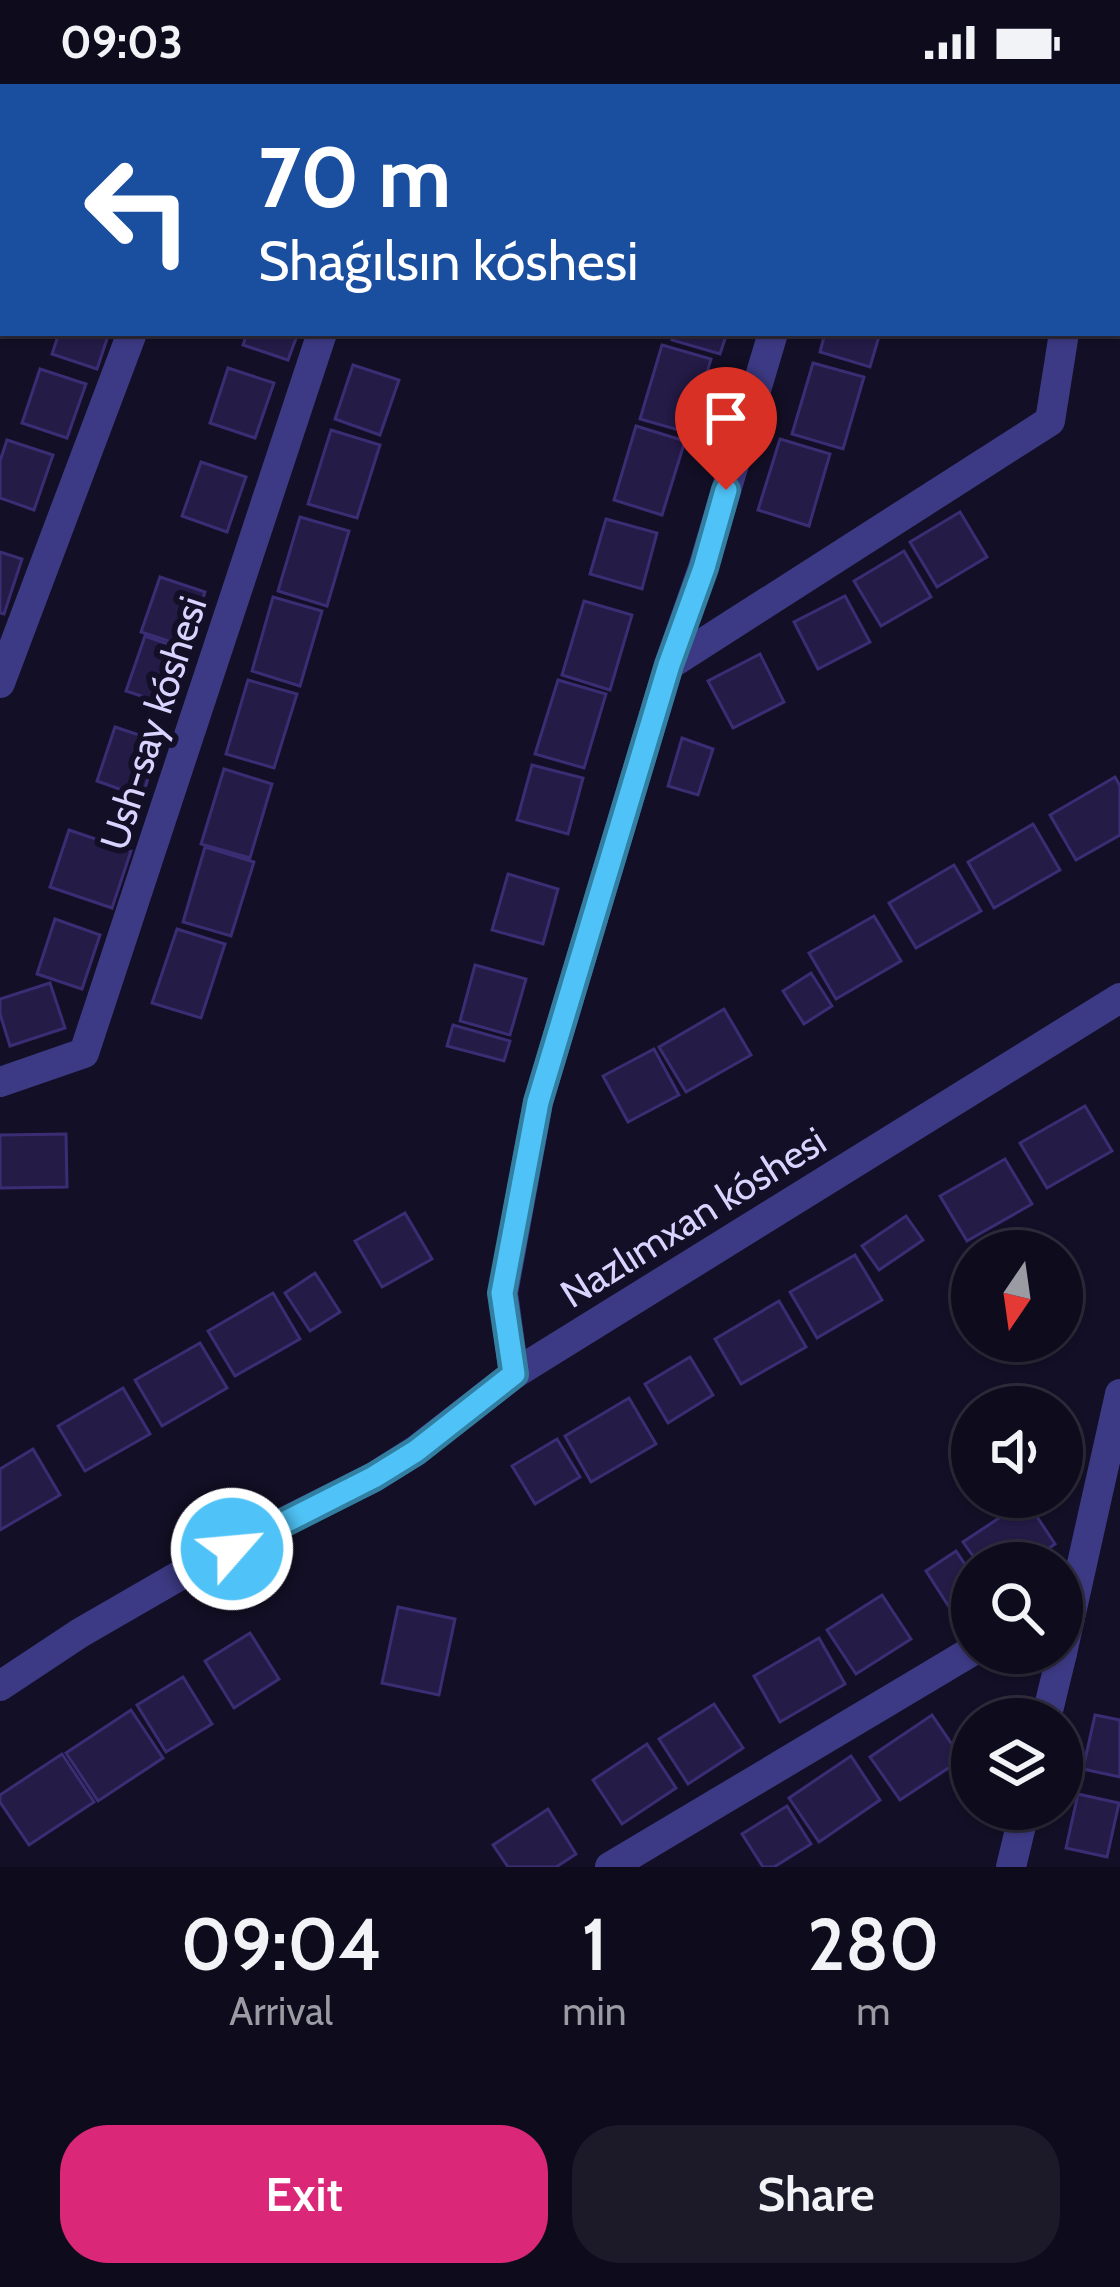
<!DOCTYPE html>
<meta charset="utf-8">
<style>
body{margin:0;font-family:Cabin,sans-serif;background:#1c1929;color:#f1f3f6;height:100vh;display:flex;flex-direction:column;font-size:45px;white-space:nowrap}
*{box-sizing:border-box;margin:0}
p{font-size:39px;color:#9b9ba3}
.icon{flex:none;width:66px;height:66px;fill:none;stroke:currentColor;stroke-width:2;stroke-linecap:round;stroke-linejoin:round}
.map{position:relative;height:1783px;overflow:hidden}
.sheet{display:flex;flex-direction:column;background:#0e0b1c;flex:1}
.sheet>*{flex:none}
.banner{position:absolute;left:0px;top:0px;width:1122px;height:252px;box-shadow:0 3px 9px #0004,0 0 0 3px #2e2b3b;background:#1a4fa0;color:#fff;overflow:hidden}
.needle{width:78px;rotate:193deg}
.controls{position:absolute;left:951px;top:1146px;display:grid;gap:24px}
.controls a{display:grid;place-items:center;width:132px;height:132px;border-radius:50%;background:#0e0b1c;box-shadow:0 3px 9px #0004,0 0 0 3px #2e2b3b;font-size:60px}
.pin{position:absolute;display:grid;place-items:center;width:102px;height:102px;color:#fff;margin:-123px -51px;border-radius:50% 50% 50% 0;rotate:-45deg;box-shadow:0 0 12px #0007}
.pin .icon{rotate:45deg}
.me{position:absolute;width:132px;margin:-66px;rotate:63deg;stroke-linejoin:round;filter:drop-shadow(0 0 9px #0008)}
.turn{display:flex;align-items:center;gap:42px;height:252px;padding:0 60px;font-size:54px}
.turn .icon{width:156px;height:156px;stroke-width:2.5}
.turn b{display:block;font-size:84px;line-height:102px}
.eta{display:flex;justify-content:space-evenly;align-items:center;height:204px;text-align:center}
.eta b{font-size:72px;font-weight:600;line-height:84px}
.action{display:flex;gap:24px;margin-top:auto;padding:24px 60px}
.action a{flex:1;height:138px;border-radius:48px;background:#db2777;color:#fff;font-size:48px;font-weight:600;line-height:138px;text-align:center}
.action a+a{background:#1c1929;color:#f1f3f6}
.status{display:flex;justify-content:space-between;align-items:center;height:84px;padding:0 60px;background:#0e0b1c;direction:ltr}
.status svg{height:33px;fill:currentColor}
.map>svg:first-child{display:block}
</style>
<div class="status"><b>09:03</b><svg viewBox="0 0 49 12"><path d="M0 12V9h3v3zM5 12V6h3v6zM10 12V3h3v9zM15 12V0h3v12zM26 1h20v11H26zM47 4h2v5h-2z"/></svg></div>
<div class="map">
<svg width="1120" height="1783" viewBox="0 0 1120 1783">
<rect width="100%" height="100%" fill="#130f26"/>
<g fill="#241b47" stroke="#3b2d73" stroke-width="3">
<path d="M59,249H109L97,285L52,270Z"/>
<path d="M247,249H298L288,276L243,261Z"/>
<path d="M674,249H727L720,270L672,256Z"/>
<path d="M825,249H880L870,283L820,268Z"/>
<path d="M662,261L711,275L689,349L640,335Z"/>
<path d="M813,279L864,293L843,365L792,350Z"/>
<path d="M353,281L399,296L380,351L335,335Z"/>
<path d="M228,284L274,299L255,354L210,339Z"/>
<path d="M40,285L86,300L67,354L22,339Z"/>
<path d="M636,342L685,357L662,431L614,416Z"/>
<path d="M331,346L380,361L357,434L308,420Z"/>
<path d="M780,355L830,370L809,442L758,426Z"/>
<path d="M7,356L53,371L34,426L0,414V377Z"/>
<path d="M201,378L246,393L227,448L182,432Z"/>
<path d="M960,428L987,473L937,503L910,458Z"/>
<path d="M300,433L349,447L327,522L278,507Z"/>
<path d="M606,435L657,449L642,505L590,490Z"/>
<path d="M904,467L931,513L881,542L854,497Z"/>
<path d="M0,468L22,475L4,530L0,529Z"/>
<path d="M160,493L205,508L187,563L141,548Z"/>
<path d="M845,512L870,558L818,585L794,538Z"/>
<path d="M273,513L322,527L300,602L252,587Z"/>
<path d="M584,517L632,531L610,606L562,591Z"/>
<path d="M145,552L190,568L172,622L126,607Z"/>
<path d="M760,570L784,618L733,644L708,597Z"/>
<path d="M248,596L297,610L274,684L226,670Z"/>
<path d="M558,596L606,610L584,684L535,670Z"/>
<path d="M115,643L160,658L142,713L97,697Z"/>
<path d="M682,654L713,665L698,711L668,702Z"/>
<path d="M532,681L583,694L568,750L517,736Z"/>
<path d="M224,685L272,700L250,774L201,760Z"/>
<path d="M1115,693L1120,702V751L1076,776L1050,731Z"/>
<path d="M1033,740L1060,786L994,824L968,778Z"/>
<path d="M69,746L131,767L112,824L50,803Z"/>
<path d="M205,763L254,778L231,852L183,838Z"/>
<path d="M954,781L981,827L916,864L889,819Z"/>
<path d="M508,790L558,805L543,860L492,846Z"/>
<path d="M874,832L901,877L836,915L809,869Z"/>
<path d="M55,835L100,851L82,905L37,890Z"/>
<path d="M177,845L225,860L201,934L152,919Z"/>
<path d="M475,881L526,895L510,951L460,937Z"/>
<path d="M811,889L832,922L804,940L783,907Z"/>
<path d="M50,899L65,944L10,962L0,930V915Z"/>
<path d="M724,925L751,971L686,1008L659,963Z"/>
<path d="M453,941L510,957L504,977L447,962Z"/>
<path d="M654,965L679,1011L628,1038L603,992Z"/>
<path d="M1085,1022L1112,1067L1047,1104L1020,1059Z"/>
<path d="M66,1050L67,1103L0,1104V1051Z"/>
<path d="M1005,1075L1032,1120L967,1157L940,1112Z"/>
<path d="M405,1129L432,1175L382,1203L355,1157Z"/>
<path d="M906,1132L923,1156L879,1186L862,1162Z"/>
<path d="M855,1171L882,1216L817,1254L790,1208Z"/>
<path d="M315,1189L340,1228L310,1247L285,1209Z"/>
<path d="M273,1209L300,1255L235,1292L208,1247Z"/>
<path d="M779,1217L806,1263L741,1300L715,1255Z"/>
<path d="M200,1259L227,1304L162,1342L135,1296Z"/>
<path d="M690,1273L713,1311L668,1339L645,1300Z"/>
<path d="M123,1304L150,1350L85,1387L58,1342Z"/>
<path d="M629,1314L656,1360L591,1398L565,1352Z"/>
<path d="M557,1355L580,1393L535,1420L512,1382Z"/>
<path d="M33,1365L60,1411L0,1446V1385Z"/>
<path d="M1026,1416L1055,1460L1027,1479H978L963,1458Z"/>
<path d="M956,1467L972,1491V1512L951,1526L926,1487Z"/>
<path d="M882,1511L911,1555L856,1590L827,1546Z"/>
<path d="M398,1523L455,1535L439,1611L382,1599Z"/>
<path d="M250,1549L279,1595L234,1624L205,1577Z"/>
<path d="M819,1554L845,1600L780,1638L754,1592Z"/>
<path d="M183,1593L212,1640L166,1668L137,1621Z"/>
<path d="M714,1620L743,1664L688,1700L659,1655Z"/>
<path d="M131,1626L163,1674L98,1717L66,1669Z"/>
<path d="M932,1631L962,1675L900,1716L870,1673Z"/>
<path d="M1095,1631L1120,1636V1693L1083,1685Z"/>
<path d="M647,1660L676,1704L622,1740L593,1696Z"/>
<path d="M62,1670L94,1718L29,1761L0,1718V1711Z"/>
<path d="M851,1672L880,1716L819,1758L789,1714Z"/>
<path d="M1078,1710L1119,1719L1107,1773L1066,1764Z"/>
<path d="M787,1722L811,1760L774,1783H763L742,1750Z"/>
<path d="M548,1725L576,1770L556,1783H508L493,1761Z"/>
</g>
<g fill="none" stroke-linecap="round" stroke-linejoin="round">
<g stroke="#3d3a85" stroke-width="30">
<path d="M399,3L400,0"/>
<path d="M850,3L851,0"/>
<path d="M1104,3V0"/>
<path d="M0,25L3,26"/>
<path d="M669,581L1050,337L1064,249"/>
<path d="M0,599L132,249"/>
<path d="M0,998L84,969L322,249"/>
<path d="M514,1290L503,1209L538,1018L669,581L703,484L773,249"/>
<path d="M1062,1569L1120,1310"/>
<path d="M0,1602L80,1549L196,1482L374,1393L415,1367L514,1290L1120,914"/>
<path d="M1046,1635L1062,1569"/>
<path d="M610,1783L972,1567"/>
<path d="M1011,1783L1025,1725"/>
</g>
</g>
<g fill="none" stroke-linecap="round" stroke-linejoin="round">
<defs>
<path id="route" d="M232,1465L374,1393L416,1367L514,1290L502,1209L538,1018L669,581L704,484L726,406"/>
</defs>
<use href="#route" stroke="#337fa1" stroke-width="30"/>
<use href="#route" stroke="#4fc3f7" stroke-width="21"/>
</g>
<g text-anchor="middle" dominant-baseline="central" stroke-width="12" stroke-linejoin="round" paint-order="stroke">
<g font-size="39" fill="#d9d4ff" stroke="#130f26">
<text transform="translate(153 639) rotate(-72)">Ush-say kóshesi</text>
<text transform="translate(693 1133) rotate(-32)">Nazlımxan kóshesi</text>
</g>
</g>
</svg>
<div class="controls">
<a><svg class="needle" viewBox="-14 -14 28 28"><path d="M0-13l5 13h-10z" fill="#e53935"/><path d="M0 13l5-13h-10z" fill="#9b9ba3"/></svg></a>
<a><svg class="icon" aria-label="sound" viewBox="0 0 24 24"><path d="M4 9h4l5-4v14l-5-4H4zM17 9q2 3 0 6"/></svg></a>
<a><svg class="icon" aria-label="search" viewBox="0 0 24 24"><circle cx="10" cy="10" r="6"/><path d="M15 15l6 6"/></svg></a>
<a><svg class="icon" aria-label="layers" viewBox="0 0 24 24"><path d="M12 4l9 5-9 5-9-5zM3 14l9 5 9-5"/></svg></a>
</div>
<div class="pin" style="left:726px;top:406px;background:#d93025"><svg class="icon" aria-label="arrive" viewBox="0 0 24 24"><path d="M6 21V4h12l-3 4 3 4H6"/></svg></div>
<svg class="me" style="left:232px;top:1465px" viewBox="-20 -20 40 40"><circle r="17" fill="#4fc3f7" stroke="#fff" stroke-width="3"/><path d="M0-11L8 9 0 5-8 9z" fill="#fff"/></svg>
<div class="banner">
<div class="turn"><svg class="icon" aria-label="left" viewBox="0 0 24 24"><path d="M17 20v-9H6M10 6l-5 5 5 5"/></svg><div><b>70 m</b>Shaǵılsın kóshesi</div></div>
</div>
</div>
<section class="sheet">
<div class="eta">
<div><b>09:04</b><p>Arrival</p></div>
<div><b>1</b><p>min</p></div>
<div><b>280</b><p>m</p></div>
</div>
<div class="action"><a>Exit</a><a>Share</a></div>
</section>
